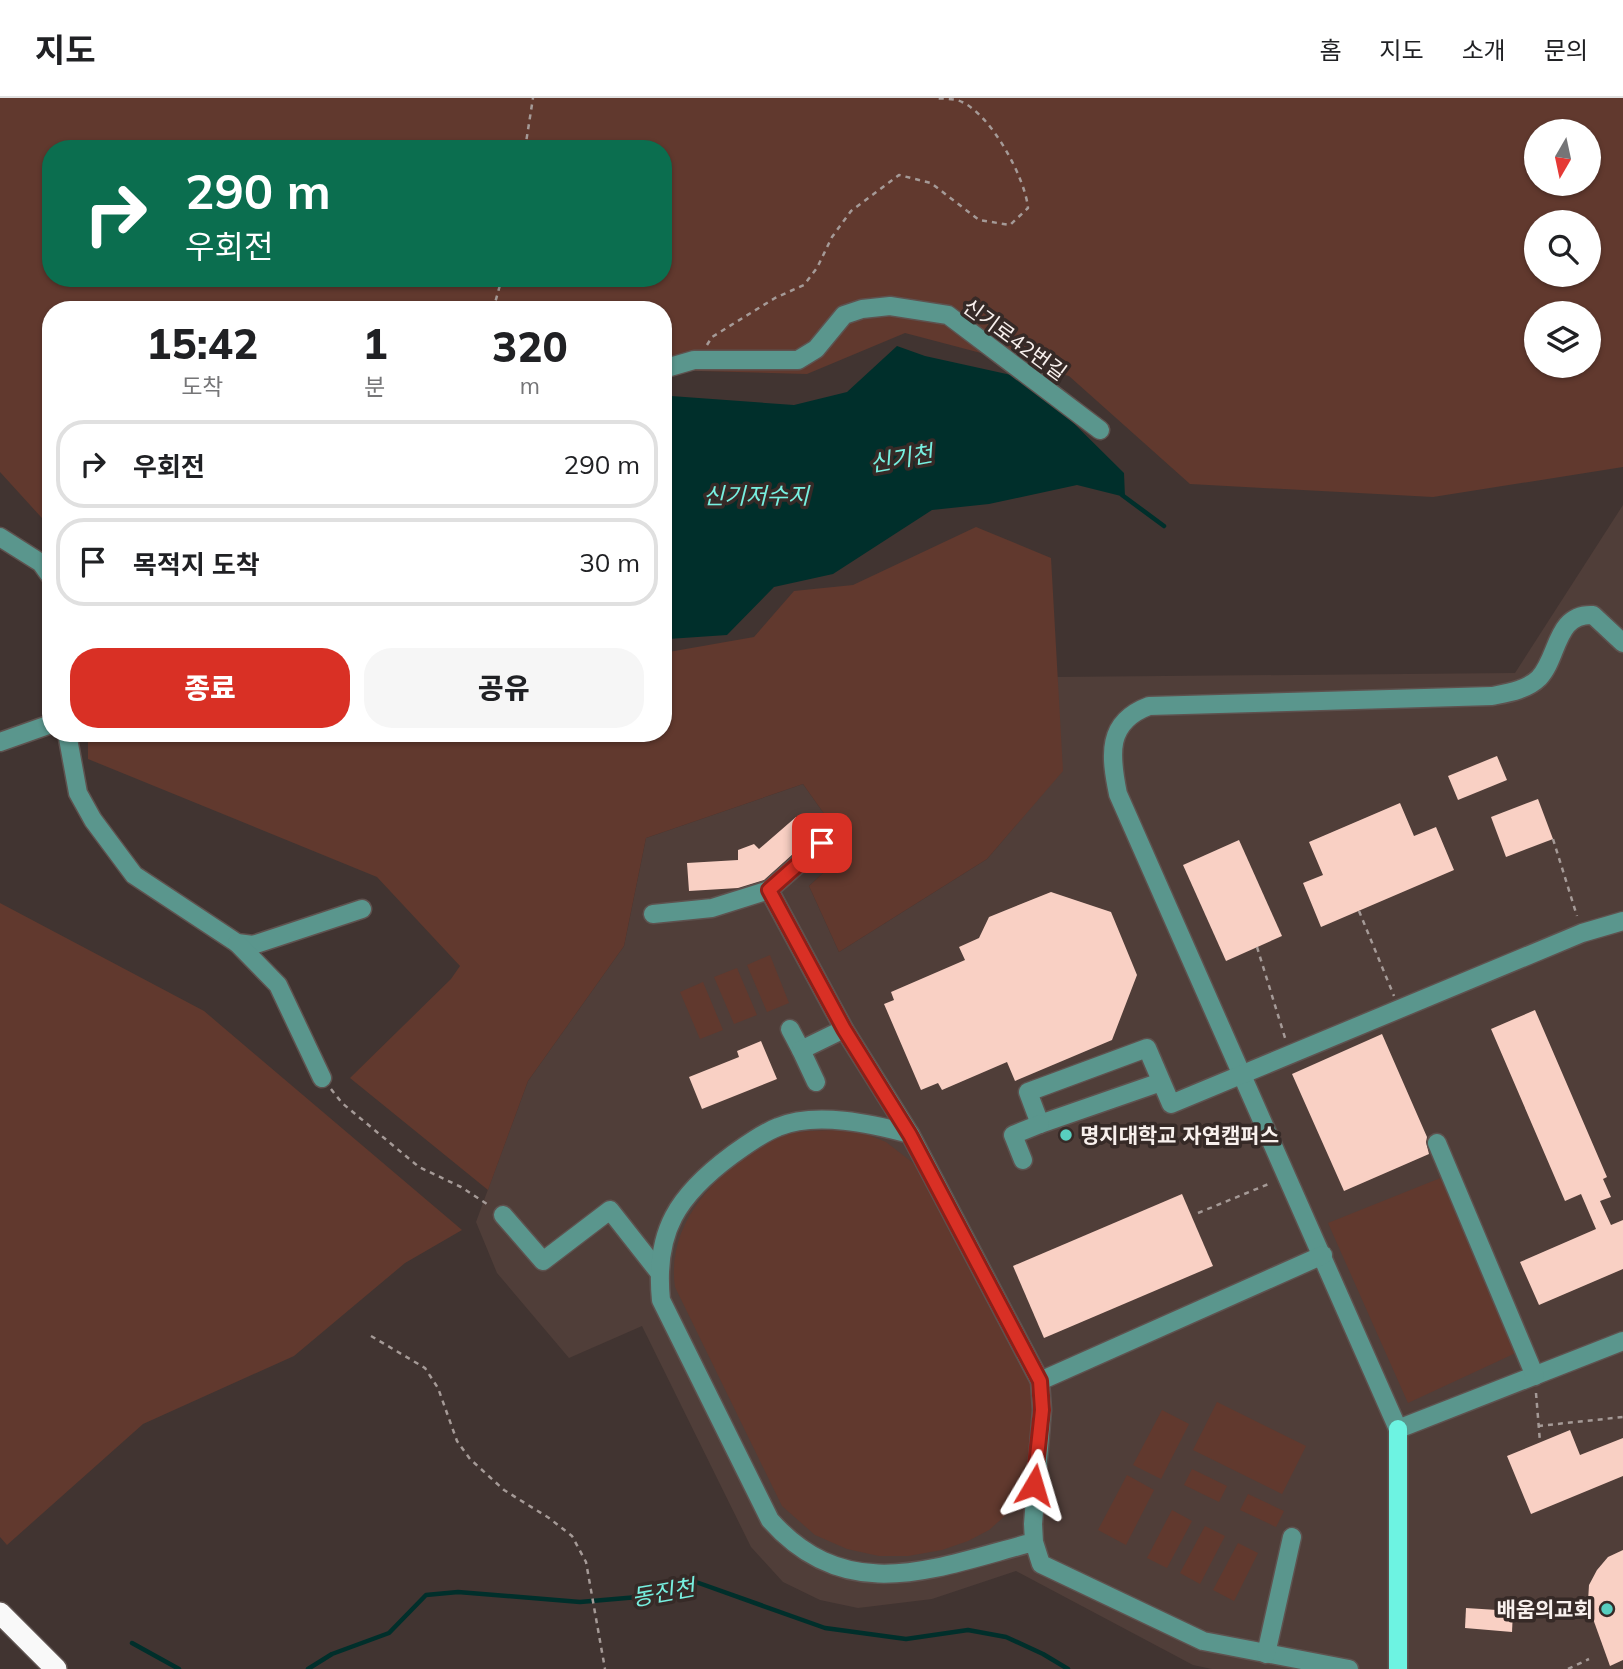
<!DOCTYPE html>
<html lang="ko">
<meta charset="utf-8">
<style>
body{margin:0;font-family:Mulish,"Noto Sans KR",sans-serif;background:#f6f6f6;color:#202124;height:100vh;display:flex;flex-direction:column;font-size:26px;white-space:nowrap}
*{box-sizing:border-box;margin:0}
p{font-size:23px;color:#757577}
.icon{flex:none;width:38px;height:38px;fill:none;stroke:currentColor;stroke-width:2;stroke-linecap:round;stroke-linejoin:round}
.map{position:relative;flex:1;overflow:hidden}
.drawer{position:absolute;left:42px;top:203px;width:630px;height:441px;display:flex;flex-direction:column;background:#fff;border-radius:28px;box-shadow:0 2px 5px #0004}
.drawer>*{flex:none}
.banner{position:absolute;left:42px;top:42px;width:630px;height:147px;border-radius:28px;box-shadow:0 2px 5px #0004;background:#0b6e4f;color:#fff;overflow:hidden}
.needle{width:46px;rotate:189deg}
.buttons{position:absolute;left:1524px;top:21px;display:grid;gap:14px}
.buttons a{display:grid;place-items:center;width:77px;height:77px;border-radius:50%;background:#fff;box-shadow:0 2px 5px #0004;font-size:35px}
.pin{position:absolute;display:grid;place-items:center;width:60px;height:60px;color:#fff;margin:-30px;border-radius:14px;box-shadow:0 4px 10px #0006}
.me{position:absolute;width:77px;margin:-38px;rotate:7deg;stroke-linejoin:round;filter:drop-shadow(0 0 5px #0008)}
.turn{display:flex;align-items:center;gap:24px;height:147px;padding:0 28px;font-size:32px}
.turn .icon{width:91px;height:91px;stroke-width:2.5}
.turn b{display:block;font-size:49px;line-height:60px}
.eta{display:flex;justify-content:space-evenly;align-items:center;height:119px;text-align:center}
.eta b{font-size:42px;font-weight:800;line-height:49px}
.action{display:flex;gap:14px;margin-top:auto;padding:14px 28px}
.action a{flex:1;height:80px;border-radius:28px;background:#d93025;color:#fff;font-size:28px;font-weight:800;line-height:80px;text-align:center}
.action a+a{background:#f6f6f6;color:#202124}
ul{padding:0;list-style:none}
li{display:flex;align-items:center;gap:21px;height:88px;margin:0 14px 10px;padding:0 14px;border:4px solid #e0e0e0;border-radius:28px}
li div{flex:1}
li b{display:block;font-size:26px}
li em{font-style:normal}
header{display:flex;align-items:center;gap:42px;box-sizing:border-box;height:98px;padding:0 35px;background:#fff;border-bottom:2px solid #e0e0e0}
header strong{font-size:33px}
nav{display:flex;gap:38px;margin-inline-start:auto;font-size:24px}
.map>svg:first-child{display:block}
</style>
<header>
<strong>지도</strong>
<nav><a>홈</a><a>지도</a><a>소개</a><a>문의</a></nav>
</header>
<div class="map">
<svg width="1623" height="1571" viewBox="0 0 1623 1571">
<rect width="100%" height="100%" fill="#413431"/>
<path fill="#503e39" d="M1623,407V1571H1212L1193,1567L1016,1473L932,1501L858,1510L820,1502L783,1484L751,1449L642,1228L569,1260L497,1175L476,1124L528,983L624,848L646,740L803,686L849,751L809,788L839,854L987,761L1062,673L1057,579L1515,575Z"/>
<g fill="#61392e" fill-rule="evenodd">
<path d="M0,0H1623V369L1433,399L1190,386L1069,278L905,235L807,276L663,272V212H51V430L0,374ZM1536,33H1589V86H1536ZM51,51H663V180H51ZM1536,124H1589V177H1536ZM1536,215H1589V268H1536Z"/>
<path d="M976,429L1051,460L1063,673L987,761L839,854L809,788L849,751L803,686L646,740L624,848L528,983L488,1092L350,980L451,881L460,868L377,779L88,661V635H663V555L754,539L794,493L853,487Z"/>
<path d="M0,805L204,913L462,1132L405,1165L294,1258L143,1326L7,1447L0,1439Z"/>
<path d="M770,857L789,905L767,914L747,867Z"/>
<path d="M737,870L757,917L734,926L714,879Z"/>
<path d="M703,884L723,932L700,941L680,894Z"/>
<path d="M836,1032L861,1034L886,1044L930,1078L1038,1295L1034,1363L1024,1391L1007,1416L989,1432L968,1443L942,1452L908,1458H879L847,1451L815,1437L782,1408L675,1189C666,1128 712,1079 759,1050C767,1046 775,1040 783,1037C799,1032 819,1033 836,1032Z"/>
<path d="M1443,1079L1520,1253L1408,1305L1328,1125Z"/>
<path d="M1217,1304L1306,1348L1282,1396L1193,1352Z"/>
<path d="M1162,1312L1189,1326L1161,1381L1133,1367Z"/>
<path d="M1192,1371L1227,1388L1219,1404L1184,1387Z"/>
<path d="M1127,1377L1154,1392L1126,1447L1098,1432Z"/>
<path d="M1248,1396L1284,1413L1276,1429L1240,1412Z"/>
<path d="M1172,1412L1192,1423L1167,1470L1147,1460Z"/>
<path d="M1205,1428L1225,1438L1200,1486L1180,1475Z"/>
<path d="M1238,1445L1258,1455L1234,1503L1213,1492Z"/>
</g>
<path fill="#002f2b" d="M897,248L925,258L1029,281L1124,375L1125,399L1077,387L989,406L932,412L833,476L774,489L727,537L668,541L663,539V301L671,298L794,307L847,294Z"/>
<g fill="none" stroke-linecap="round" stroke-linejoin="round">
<g stroke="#002f2b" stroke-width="4.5">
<path d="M1122,397L1164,428"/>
<path d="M132,1545L179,1571"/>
<path d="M308,1571L332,1556L389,1535L426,1497L458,1494L580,1504L638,1499L696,1484L825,1530L906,1541L968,1532L1006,1539L1043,1556L1068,1571"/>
</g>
</g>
<g fill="#f9d0c4">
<path d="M1497,658L1507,682L1458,702L1448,678Z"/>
<path d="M1538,701L1553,741L1506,759L1491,719Z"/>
<path d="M1400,705L1414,738L1436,729L1454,772L1321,829L1303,785L1323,777L1309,744Z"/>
<path d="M796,719L813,738L764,782L738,790L689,793L687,765L738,762V752L754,746L759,751Z"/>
<path d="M1239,742L1282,838L1226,863L1183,767Z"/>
<path d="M1051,794L1111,814L1137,877L1112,942L1015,983L1007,964L942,992L938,985L921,992L884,906L894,902L891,894L965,862L959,849L979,840L989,819Z"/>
<path d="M1535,912L1607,1079L1603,1081L1611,1099L1600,1103L1611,1127L1623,1122V1171L1539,1207L1520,1164L1596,1131L1581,1096L1565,1103L1491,931Z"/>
<path d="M1382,936L1427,1039L1426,1044L1429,1056L1344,1093L1292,976Z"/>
<path d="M761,943L777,981L702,1011L689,979L739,959L737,953Z"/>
<path d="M1182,1096L1213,1168L1044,1240L1013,1168Z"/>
<path d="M1570,1332L1580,1357L1623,1340V1378L1531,1416L1507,1358Z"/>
<path d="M1623,1452V1562L1610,1568L1592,1518L1588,1503L1589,1487L1597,1472L1608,1459Z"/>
<path d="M1466,1510L1513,1513L1512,1534L1465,1530Z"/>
</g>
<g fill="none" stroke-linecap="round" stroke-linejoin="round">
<defs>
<g id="minor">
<path d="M663,271L694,262H798L816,251L844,217L862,211L890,208L948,217L1100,332"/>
<path d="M0,439L41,465L51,479"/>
<path d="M1623,545L1593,517C1555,515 1559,559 1539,580C1527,592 1507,595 1492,598L1149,608C1106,624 1110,657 1118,696L1398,1331L1623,1243"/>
<path d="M67,635L78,695L93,722L134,777L237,845L253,847L362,811"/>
<path d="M0,644L51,626"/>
<path d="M769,792L822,745"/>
<path d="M653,816L712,810L769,792L844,931L910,1036"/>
<path d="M237,845L278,887L322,980"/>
<path d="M790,931L801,952"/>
<path d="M816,984L801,952L844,931"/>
<path d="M1161,984L1040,1026L1028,994L1147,950L1171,1006L1582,835L1623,823"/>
<path d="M1437,1045L1535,1278"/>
<path d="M1023,1062L1013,1037L1040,1026"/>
<path d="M503,1117L543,1163L610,1112L658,1173"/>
<path d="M1040,1283L1323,1157"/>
<path d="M1034,1444C937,1469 848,1510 770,1422L661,1202C654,1133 678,1097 732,1057C746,1047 762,1035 778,1029C816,1013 872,1026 910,1036L1040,1283L1042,1312L1033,1426L1034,1444L1041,1466L1203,1543L1349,1571"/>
<path d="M1266,1556L1292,1439"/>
</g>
<path id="major" d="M1398,1571V1331"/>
<path id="highway" d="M0,1515L56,1571"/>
</defs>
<use href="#minor" stroke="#5e524f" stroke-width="21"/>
<use href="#major" stroke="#5e524f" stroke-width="21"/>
<use href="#highway" stroke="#5e524f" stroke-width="24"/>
<g stroke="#a59a97" stroke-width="2.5" stroke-dasharray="5 5" stroke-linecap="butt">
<path d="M525,51L533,0"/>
<path d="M493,212L502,180"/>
<path d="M707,247L712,239L775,200L804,187L817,170L832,139L851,113L899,77L931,85L979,122L1010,127L1028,110C1025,79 991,17 962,4C954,0 942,1 934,0"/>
<path d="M1553,741L1577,818"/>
<path d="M1359,813L1394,898"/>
<path d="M1257,849L1286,943"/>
<path d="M331,991L342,1005L419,1069L461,1089L490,1108"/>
<path d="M1198,1115L1271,1085"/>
<path d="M371,1238L425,1270L438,1290L457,1343L470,1361L504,1392L549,1420L572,1438L586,1464L605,1571"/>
<path d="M1536,1295L1540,1344"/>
<path d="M1538,1328L1623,1319"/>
<path d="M1568,1571L1589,1561"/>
</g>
<use href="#minor" stroke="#5a968d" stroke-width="18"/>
<use href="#major" stroke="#6df3e2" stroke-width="18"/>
<use href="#highway" stroke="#f9f9f9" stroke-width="21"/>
</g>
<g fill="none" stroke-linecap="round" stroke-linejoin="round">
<defs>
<path id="route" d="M822,745L769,792L844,931L910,1037L1040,1283L1042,1312L1034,1387"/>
</defs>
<use href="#route" stroke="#8d1f18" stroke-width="18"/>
<use href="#route" stroke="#d93025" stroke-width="12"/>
</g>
<g fill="#58cebf" stroke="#362a27" stroke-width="2.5">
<circle cx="1066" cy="1037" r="7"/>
<circle cx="1607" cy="1511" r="7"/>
</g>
<g text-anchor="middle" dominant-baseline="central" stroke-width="7" stroke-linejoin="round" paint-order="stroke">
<g font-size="21" fill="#f8f0ed" stroke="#362a27">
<text transform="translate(1015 241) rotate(36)">신기로42번길</text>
</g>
<g font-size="21" font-weight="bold" fill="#f8f0ed" stroke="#362a27" text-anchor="start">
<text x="1080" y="1037">명지대학교 자연캠퍼스</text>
<text x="1593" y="1511" text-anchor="end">배움의교회</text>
</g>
<g font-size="23" font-style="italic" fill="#77f0e0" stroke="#362a27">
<text transform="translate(901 360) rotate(-10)">신기천</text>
<text x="756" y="397">신기저수지</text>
<text transform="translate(663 1494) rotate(-10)">동진천</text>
</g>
</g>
</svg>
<div class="buttons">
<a><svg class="needle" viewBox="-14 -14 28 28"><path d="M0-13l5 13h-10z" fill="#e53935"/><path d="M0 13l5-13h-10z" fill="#757577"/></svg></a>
<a><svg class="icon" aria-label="search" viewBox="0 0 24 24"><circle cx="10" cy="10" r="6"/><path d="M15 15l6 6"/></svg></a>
<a><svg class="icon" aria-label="layers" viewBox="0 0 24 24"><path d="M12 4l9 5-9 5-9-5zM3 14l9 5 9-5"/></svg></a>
</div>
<div class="pin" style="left:822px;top:745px;background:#d93025"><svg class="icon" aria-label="arrive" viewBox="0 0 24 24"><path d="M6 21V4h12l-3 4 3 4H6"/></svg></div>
<svg class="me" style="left:1034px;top:1387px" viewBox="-20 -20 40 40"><path d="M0-17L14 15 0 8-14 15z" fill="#d93025" stroke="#fff" stroke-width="4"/></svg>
<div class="banner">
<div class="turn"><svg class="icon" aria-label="right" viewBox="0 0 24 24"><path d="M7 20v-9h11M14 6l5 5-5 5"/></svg><div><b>290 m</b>우회전</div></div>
</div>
<section class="drawer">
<div class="eta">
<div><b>15:42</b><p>도착</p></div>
<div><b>1</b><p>분</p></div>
<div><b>320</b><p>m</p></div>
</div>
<ul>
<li><svg class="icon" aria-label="right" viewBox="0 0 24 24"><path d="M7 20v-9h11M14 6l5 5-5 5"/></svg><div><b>우회전</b></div><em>290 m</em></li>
<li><svg class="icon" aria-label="arrive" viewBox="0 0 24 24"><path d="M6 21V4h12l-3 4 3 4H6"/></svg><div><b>목적지 도착</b></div><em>30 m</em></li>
</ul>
<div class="action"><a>종료</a><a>공유</a></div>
</section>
</div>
